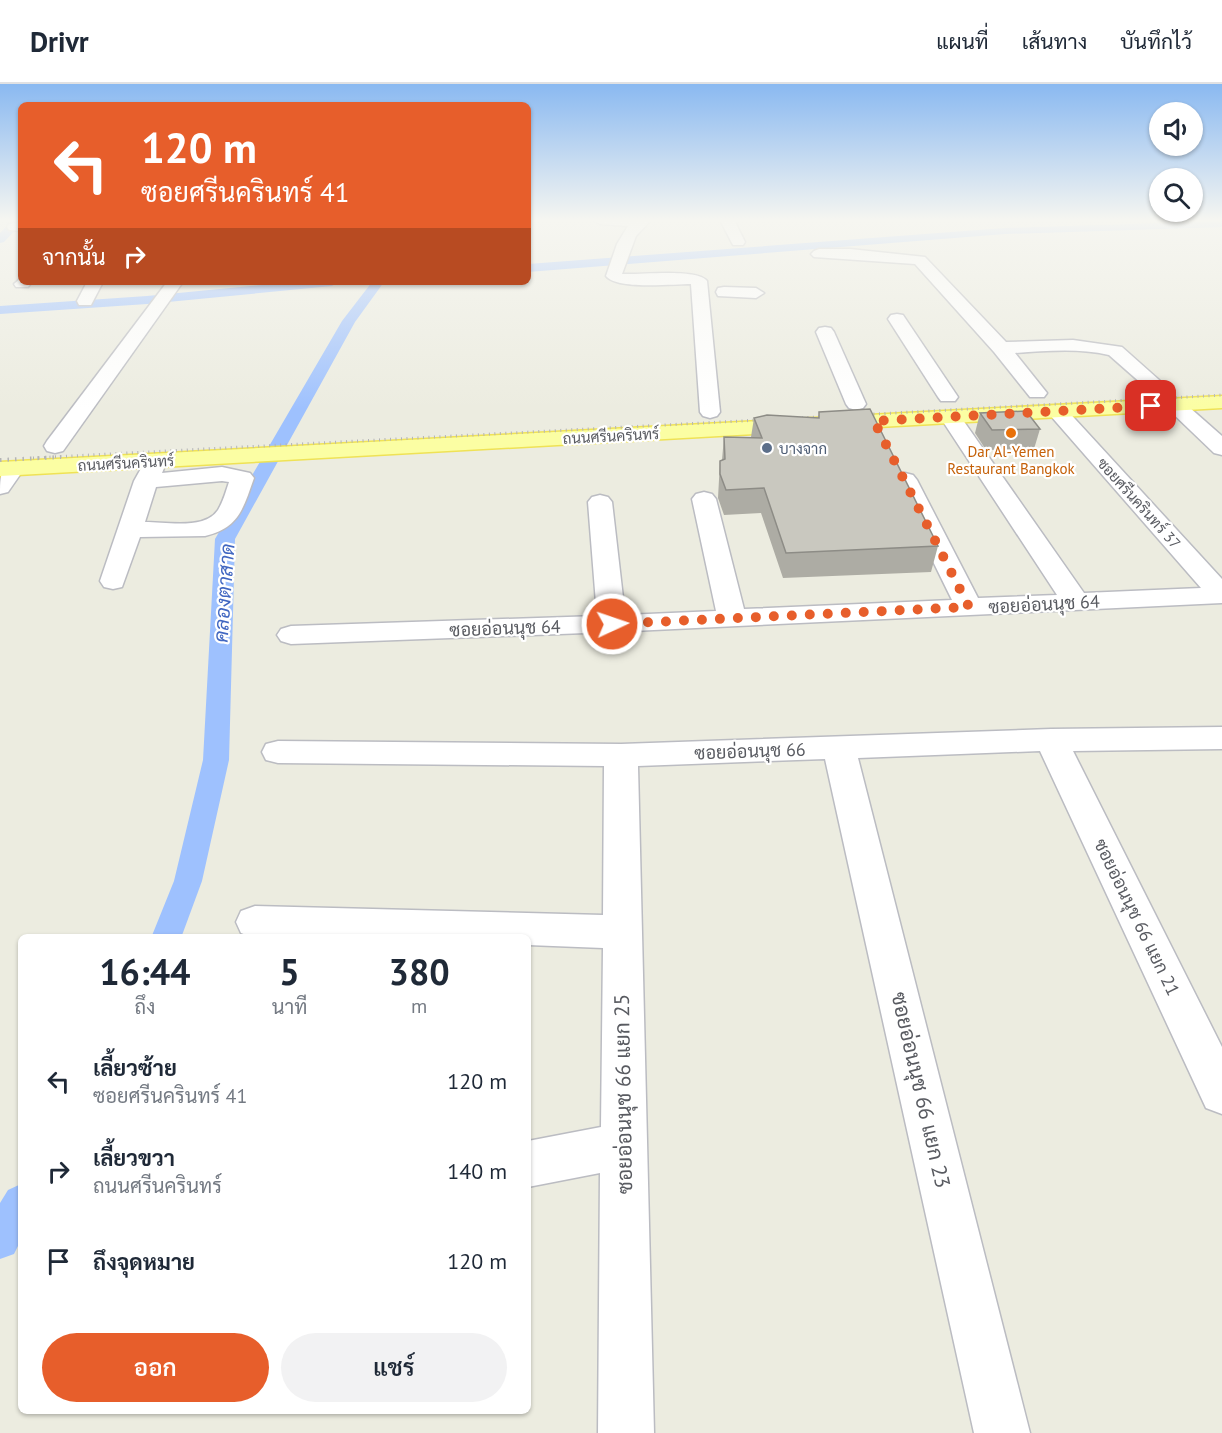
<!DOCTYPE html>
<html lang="th">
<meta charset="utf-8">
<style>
body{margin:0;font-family:"PT Sans",Sarabun,sans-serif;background:#f2f2f3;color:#1f2937;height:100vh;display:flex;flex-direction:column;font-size:22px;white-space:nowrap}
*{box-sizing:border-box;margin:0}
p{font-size:20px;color:#747a83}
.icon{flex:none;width:33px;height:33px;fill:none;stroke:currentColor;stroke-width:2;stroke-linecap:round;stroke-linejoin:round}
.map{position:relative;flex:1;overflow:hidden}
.details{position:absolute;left:18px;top:850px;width:513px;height:480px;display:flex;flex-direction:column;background:#fff;border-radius:9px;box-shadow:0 2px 4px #0004}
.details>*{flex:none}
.hud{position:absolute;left:18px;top:18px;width:513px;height:183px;border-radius:9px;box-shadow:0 2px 4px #0004;background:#e75e2b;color:#fff;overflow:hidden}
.buttons{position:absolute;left:1149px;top:18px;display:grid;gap:12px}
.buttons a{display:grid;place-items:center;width:54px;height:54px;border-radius:50%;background:#fff;box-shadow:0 2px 4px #0004;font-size:30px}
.pin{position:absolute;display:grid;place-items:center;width:51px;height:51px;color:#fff;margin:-26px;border-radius:12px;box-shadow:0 3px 9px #0006}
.me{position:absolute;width:66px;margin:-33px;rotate:87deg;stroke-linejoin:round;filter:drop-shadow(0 0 4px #0008)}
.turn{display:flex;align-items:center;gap:21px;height:126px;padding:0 24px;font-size:27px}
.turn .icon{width:78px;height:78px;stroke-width:2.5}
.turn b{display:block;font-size:42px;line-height:51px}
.then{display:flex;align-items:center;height:57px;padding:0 24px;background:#0003;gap:12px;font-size:22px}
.eta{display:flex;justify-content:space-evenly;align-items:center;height:102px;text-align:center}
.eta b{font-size:36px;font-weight:600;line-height:42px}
.button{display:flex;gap:12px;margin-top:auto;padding:12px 24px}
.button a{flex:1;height:69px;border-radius:36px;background:#e75e2b;color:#fff;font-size:24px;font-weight:600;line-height:69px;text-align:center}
.button a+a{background:#f2f2f3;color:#1f2937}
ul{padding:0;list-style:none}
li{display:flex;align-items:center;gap:18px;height:90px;padding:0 24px}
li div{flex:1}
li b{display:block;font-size:22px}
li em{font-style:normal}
header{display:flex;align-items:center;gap:36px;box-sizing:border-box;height:84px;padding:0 30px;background:#fff;border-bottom:2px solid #e0e1e3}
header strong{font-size:28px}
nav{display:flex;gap:33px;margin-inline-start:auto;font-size:21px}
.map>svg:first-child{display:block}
</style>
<header>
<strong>Drivr</strong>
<nav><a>แผนที่</a><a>เส้นทาง</a><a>บันทึกไว้</a></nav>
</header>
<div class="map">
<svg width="1222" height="1349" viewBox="0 0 1222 1349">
<rect width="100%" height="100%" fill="#ecece0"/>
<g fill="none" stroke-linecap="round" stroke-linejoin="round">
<g fill="#9ec1fe" fill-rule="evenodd">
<path d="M13,136H21V140L4,158L0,159V149Z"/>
<path d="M1222,137V143L1005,150L528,188V180L1005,144Z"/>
<path d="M293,198H338L332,202L147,220L0,230V222L147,212Z"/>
<path d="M372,198H384L355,238L235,455L229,676L202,797L181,854H151L174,797L203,676L215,455L342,237Z"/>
<path d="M21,1100V1156L14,1170L0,1175V1119L8,1106Z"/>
</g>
<defs>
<g id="minor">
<path d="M593,136H651L636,152L622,190C640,191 697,184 707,197L720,328L717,332L710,334L703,332L700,328L691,200C673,200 617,206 606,192L617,160L628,142L600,140Z"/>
<path d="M720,136H734L745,158L743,161H733Z"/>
<path d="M14,139H21V147L9,146L7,143L9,140Z"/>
<path d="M819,165H850L925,173L1006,258L1073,256L1122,263L1167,303L1164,307H1150L1109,271C1078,264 1046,267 1015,269L1047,309L1044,313H1030L994,268L915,180L814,173L811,170L814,167Z"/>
<path d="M21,194V198H32L28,203H16L14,200Z"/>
<path d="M87,198H103L91,221H79L77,217Z"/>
<path d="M167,198H183L63,367L55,369L47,367L44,362L47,357Z"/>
<path d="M724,203L756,204L764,209L756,214L718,212L716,208L718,204Z"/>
<path d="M897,230L903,231L958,313L955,317H941L938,313L888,235L891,231Z"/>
<path d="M825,243L831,244L834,248L866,320L863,324L856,326L849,324L846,320L816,248L819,244Z"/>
<path d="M1174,314L1181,316L1222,352V371L1214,369L1167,324L1164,320L1167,316Z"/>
<path d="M1057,321L1064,323L1222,495V519L612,548L291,560L281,557L277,551L281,545L291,542L597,532L588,418L592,413L600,411L608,413L612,418L625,531L716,527L692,415L696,410L704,408L712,410L716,415L744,525L952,516L893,396L897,391L905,389L913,391L917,396L978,514L1057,511L940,333L944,329L951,327L958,329L1084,509L1201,504L1050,331L1047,327L1050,323Z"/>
<path d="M156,370L164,372L167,377L162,389L222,383L250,389L254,394C243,425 239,444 205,452L140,453L122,503L113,505L104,503L100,497L134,397L148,372ZM222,397L229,398C226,407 223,418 218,426C205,446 166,438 145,438L156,403Z"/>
<path d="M13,378L21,380L24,385L8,408L0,410C0,396 0,382 13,378Z"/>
<path d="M1222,643V665L1073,667L1222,963V1030L1206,1024L1040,667L858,674L1030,1349H974L825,675L638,682L654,1349H598L600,1089L528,1103V1057L601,1043L603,864L528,861V854H254L241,849L236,838L241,827L255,822L603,831L604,682L278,679L266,676L262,668L266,660L278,657L621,660L1051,645Z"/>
</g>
<path id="major" d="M1222,312V324L0,392V378Z"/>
</defs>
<use href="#minor" stroke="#bbbcc2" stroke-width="3"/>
<use href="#major" stroke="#efe256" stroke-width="3"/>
<use href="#minor" fill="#fff" fill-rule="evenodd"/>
<use href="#major" fill="#fbfea3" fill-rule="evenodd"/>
<g stroke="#b4b4b5" stroke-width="3" stroke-dasharray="1 4.5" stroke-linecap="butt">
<path d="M857,331L1222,311"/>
<path d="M33,374L836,332"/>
</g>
<path stroke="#b4b4b5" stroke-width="4" stroke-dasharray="1.5 6" stroke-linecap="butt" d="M0,376L61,373"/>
</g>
<g fill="#adaca4">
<path d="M980,329L1040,345L1034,365L986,366L975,349Z"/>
<path d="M754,334L938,462L931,488L783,494L761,429L724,431L718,414L720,377L722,376L724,353H751Z"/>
</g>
<g fill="#c9c8bf" stroke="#8d8c86" stroke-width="1.5">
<path d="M870,325L938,462L786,469L764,404L726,406L720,390V377L725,375L724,353L762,354L754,334L767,331L819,334V328Z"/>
<path d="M1026,327L1040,345L992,346L980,329Z"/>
</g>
<linearGradient id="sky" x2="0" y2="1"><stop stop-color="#8ab9f1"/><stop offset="0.42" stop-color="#f6f6f1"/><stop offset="1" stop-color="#f6f6f1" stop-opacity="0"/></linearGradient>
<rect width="1222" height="325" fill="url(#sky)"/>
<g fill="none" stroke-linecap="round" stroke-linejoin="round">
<path stroke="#e75e2b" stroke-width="10" stroke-dasharray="0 18" d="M612,540L969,523L874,337L1151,322"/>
</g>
<circle fill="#e8710a" stroke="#fff" stroke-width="2" cx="1011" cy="349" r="6"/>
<circle fill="#5c6f8a" stroke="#fff" stroke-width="2" cx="767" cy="364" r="6"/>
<g text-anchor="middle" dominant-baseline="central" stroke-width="4.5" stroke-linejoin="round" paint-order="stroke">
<g font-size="15" fill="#595b61" stroke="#fff">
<text transform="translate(611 352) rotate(-3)">ถนนศรีนครินทร์</text>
<text transform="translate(126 379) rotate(-3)">ถนนศรีนครินทร์</text>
<text transform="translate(1139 419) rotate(48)">ซอยศรีนครินทร์ 37</text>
</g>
<g font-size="15" fill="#4e5e75" stroke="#fff" text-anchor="start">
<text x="779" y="364">บางจาก</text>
</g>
<g font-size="15" fill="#c56008" stroke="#fff">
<text x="1011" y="367">Dar Al-Yemen<tspan x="1011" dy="17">Restaurant Bangkok</tspan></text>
</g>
<g font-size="18" fill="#595b61" stroke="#fff">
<text transform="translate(1044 520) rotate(-3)">ซอยอ่อนนุช 64</text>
<text transform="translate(505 544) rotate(-2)">ซอยอ่อนนุช 64</text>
<text transform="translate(750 667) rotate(-2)">ซอยอ่อนนุช 66</text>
<text transform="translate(1137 833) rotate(64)">ซอยอ่อนนุช 66 แยก 21</text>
</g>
<g font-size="20" font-style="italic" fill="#4167c1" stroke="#fff">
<text transform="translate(224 509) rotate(-86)">คลองตาสาด</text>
</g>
<g font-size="21" fill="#595b61" stroke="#fff">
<text transform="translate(921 1006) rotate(77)">ซอยอ่อนนุช 66 แยก 23</text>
<text transform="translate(623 1010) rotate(-91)">ซอยอ่อนนุช 66 แยก 25</text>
</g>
</g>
</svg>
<div class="buttons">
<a><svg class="icon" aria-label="sound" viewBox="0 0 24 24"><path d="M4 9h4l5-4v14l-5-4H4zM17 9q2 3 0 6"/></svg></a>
<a><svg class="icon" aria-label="search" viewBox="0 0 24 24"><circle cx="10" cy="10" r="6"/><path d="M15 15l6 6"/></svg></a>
</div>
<div class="pin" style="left:1151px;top:322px;background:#d93025"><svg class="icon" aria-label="arrive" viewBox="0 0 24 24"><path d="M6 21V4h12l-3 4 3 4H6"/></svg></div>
<svg class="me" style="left:612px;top:540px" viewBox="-20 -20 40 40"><circle r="17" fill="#e75e2b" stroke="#fff" stroke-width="3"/><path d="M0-11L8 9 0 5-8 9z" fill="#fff"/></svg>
<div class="hud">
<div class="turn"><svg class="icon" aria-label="left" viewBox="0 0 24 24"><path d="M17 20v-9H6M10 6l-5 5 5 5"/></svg><div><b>120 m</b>ซอยศรีนครินทร์ 41</div></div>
<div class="then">จากนั้น<svg class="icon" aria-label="right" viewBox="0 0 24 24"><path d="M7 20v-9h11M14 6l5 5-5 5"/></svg></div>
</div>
<section class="details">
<div class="eta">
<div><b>16:44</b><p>ถึง</p></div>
<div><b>5</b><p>นาที</p></div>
<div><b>380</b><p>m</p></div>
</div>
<ul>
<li><svg class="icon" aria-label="left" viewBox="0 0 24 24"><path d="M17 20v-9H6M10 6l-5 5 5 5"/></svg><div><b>เลี้ยวซ้าย</b><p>ซอยศรีนครินทร์ 41</p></div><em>120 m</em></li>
<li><svg class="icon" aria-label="right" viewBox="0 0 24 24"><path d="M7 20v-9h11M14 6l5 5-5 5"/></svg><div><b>เลี้ยวขวา</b><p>ถนนศรีนครินทร์</p></div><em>140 m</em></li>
<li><svg class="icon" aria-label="arrive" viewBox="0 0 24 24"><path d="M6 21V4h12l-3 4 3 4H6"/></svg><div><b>ถึงจุดหมาย</b></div><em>120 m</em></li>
</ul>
<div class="button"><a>ออก</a><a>แชร์</a></div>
</section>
</div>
